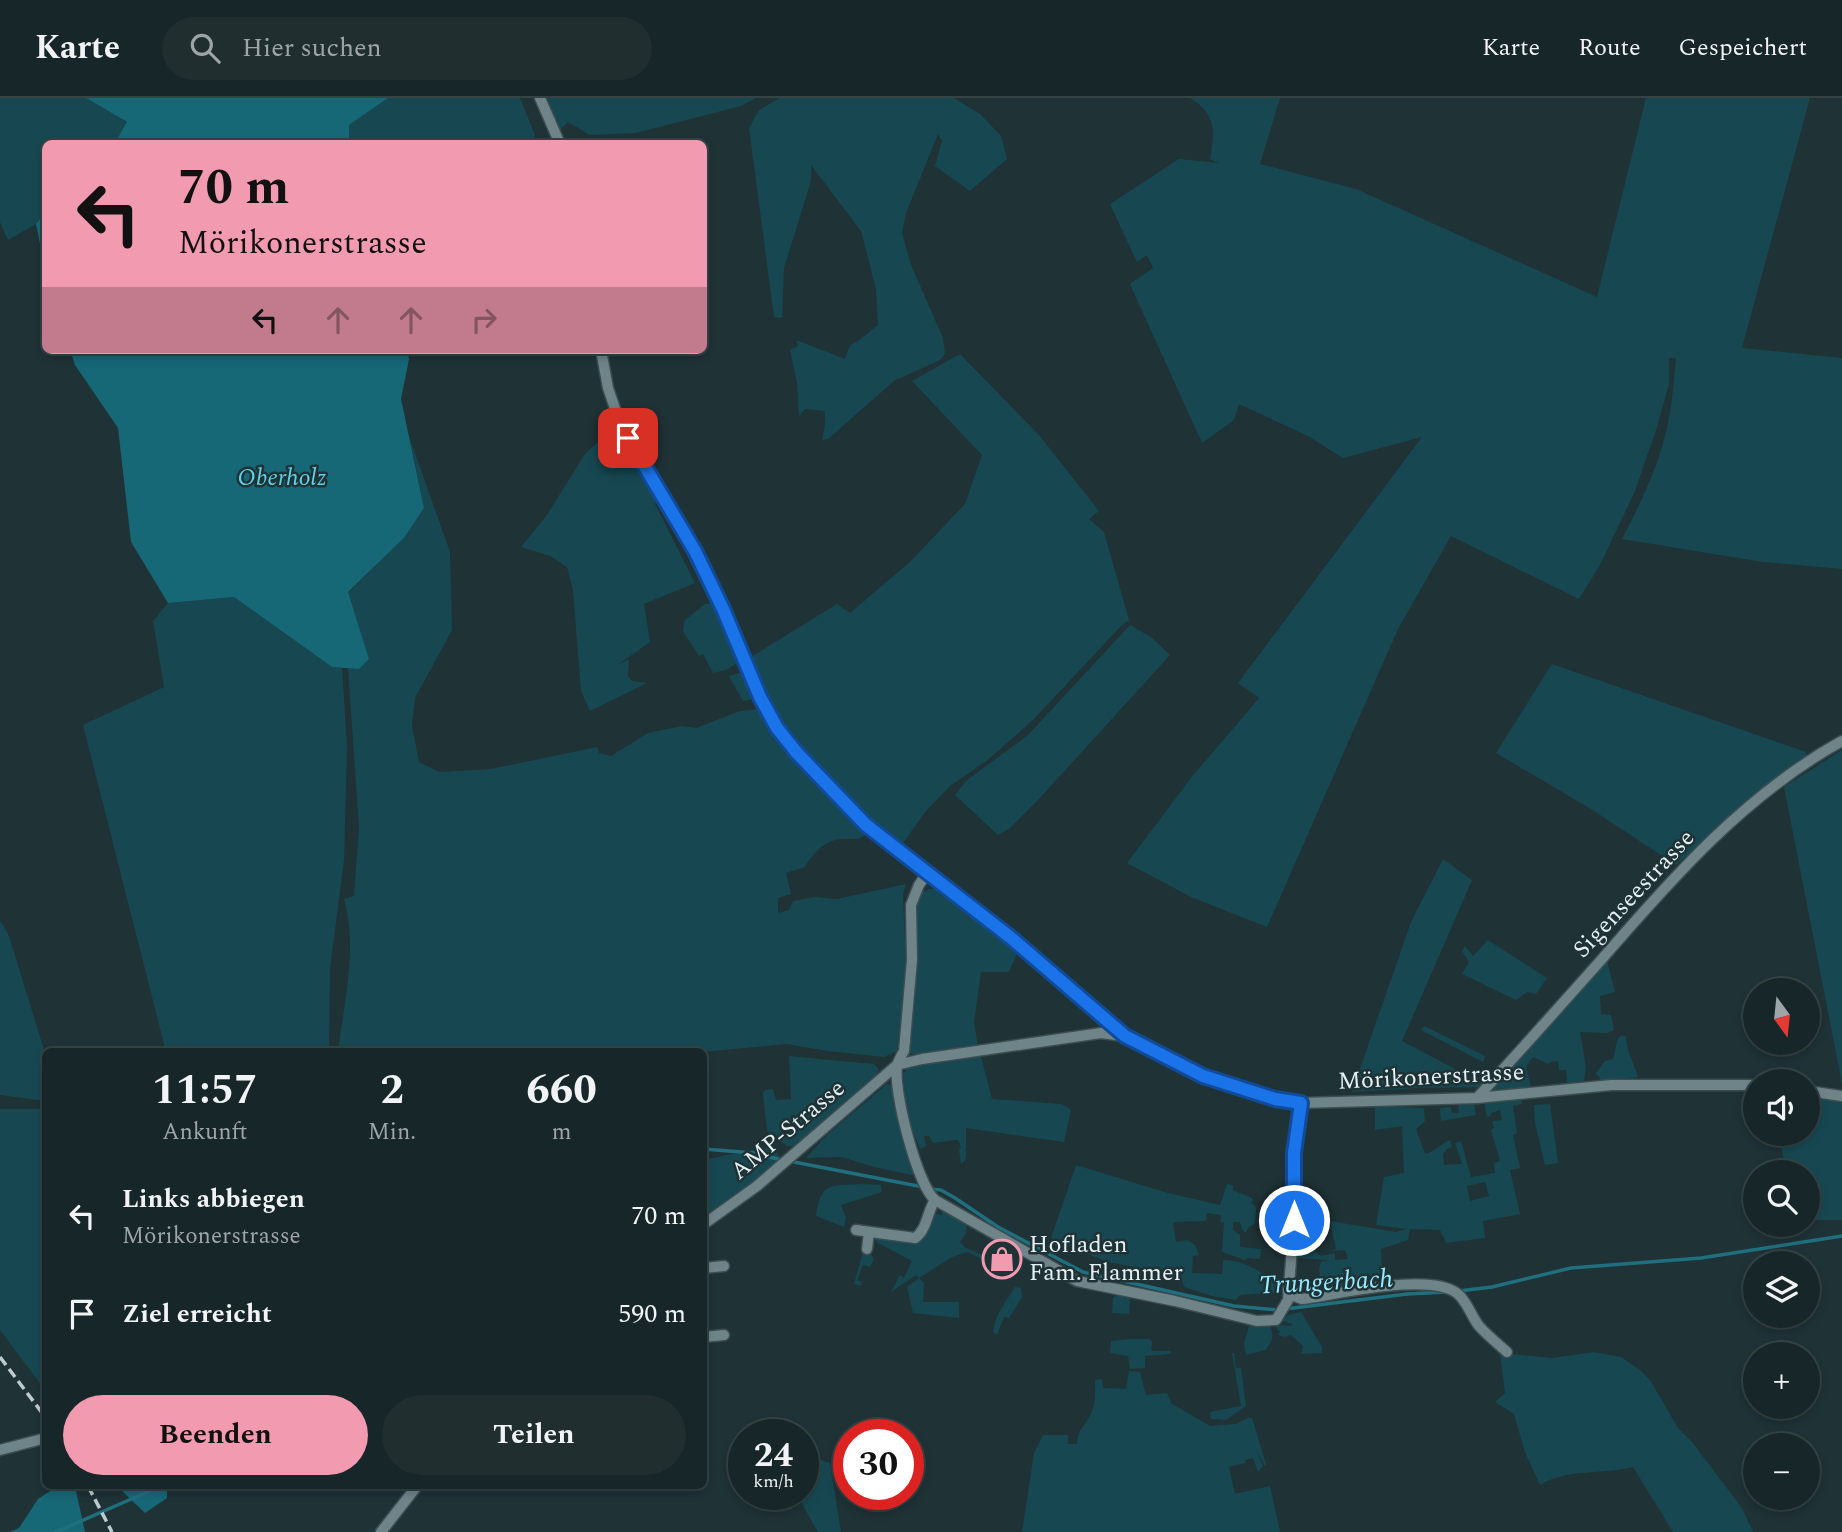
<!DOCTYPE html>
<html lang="de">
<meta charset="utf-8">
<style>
body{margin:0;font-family:Spectral,serif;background:#202e30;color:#f1f3f6;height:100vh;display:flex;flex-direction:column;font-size:26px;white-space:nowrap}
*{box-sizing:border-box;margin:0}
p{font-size:23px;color:#9ea5a8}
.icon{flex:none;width:38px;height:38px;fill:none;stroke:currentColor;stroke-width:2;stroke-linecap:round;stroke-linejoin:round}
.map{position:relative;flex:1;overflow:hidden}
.details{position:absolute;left:42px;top:950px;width:665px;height:441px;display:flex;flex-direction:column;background:#172628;border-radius:10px;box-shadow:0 4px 10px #0003,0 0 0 2px #364345}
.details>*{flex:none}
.top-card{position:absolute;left:42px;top:42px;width:665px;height:214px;border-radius:10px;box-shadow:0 4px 10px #0003,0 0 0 2px #364345;background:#f29ab0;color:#111;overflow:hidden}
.needle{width:46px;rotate:165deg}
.buttons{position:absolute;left:1743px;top:880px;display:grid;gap:14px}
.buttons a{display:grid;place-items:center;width:77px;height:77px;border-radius:50%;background:#172628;box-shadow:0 4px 10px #0003,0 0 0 2px #364345;font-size:35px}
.speed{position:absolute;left:728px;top:1321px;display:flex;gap:14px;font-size:35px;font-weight:700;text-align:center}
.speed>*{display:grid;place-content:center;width:91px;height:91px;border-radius:50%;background:#172628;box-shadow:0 4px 10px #0003,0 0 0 2px #364345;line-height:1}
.speed small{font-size:18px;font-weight:400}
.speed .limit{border:10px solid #d22;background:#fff;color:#111}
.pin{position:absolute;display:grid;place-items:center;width:60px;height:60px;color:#fff;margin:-30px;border-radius:14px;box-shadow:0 4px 10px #0006}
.me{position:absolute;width:77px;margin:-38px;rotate:0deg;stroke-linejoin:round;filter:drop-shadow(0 0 5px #0008)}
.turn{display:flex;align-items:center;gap:24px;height:147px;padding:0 21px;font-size:32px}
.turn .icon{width:91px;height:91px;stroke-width:2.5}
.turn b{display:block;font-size:49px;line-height:60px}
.lanes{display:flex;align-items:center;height:66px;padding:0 21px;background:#0003;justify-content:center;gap:35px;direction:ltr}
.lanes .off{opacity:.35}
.eta{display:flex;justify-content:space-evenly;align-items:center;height:119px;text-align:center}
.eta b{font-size:42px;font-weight:700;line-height:49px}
.button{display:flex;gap:14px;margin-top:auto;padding:14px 21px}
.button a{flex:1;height:80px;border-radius:42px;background:#f29ab0;color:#111;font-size:28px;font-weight:700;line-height:80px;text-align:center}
.button a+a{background:#202e30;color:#f1f3f6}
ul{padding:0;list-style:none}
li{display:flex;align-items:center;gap:21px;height:98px;padding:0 21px}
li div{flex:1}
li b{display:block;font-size:26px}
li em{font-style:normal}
header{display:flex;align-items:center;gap:42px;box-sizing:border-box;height:98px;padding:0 35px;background:#172628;border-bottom:2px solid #364345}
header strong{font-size:33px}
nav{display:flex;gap:38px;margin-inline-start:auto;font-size:24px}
.search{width:490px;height:63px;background:#202e30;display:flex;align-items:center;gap:18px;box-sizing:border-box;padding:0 24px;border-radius:38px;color:#9ea5a8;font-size:26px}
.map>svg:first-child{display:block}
</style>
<header>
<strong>Karte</strong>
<div class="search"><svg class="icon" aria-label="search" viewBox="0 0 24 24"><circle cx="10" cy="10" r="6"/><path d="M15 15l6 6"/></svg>Hier suchen</div>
<nav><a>Karte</a><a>Route</a><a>Gespeichert</a></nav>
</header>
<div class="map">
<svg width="1842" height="1434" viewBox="0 0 1842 1434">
<rect width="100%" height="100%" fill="#1f3236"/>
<g fill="#174851" fill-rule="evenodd">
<path d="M0,0H86L128,25L115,45L46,46L45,114L36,126L8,142L0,124Z"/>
<path d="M388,0H520L535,37L533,46L348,45L349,27Z"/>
<path d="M547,0H756L741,8L636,35L590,37L568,24L560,32Z"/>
<path d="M780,0H954L980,16L1001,38L1007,61L970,93L935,68L942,43L938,36L906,115L902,135L911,167L943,240L945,256L940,262L894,283L828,341L822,342L825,326V313L805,311L799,318L797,285L790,252L798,248L796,242L845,261L850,247L858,243L878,227L876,191L861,133L811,67V83L784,170L782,220L774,219L749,30L759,12Z"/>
<path d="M1190,0H1280L1260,66L1356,91L1597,199L1646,0H1810L1742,250L1842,260V471L1763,464L1622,441C1643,401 1663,359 1670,314C1673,296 1674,278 1676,260H1669V286L1657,329L1635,393L1600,467L1579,501L1451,438L1398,531L1267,829L1191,799L1127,765L1191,680L1259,600L1238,585L1422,339L1343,360L1308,338L1239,306L1234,322L1202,345L1130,186L1153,170L1147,157L1137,164L1110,106L1179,61L1219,65L1210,61C1215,34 1217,16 1190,0Z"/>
<path d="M960,256L1039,337L1099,413L1089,421L1104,434L1129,522L1119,530L1034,621L989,661L950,688L925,714L901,748L887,738L820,673L790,639L769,608L748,561L837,506L850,515L910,464L965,406L982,357L912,283Z"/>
<path d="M615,328L661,402L655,406L695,485L644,506L650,544L616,568L629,561L628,578L632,583L647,585L590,613L581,593L573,492L567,469L550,458L521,449L547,417L585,356Z"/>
<path d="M409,338L450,454L452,532L415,600L412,628L419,664L439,674L491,671L597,649L599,655L611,658L648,635L682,628L696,630L740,613L759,611L774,638L772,642L777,636L869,734C858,745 848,739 835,742C822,745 811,758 805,769L786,775L791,796L778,800V815L789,812L793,803L814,799L837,801L906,786L903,797L906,869L897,953L884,959L828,953L787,946L701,954H338C344,904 358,850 344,801L354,798L359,730L348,570L359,571L369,561L348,495L404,440L424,410Z"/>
<path d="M234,499L332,569L342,570L347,649L344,762L330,871L329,954H166L83,627L164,589L153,523L168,505Z"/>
<path d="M714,505L739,564L726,572L713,575L703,556L699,558L683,533L685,522L705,506Z"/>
<path d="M1130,527L1151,539L1170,557L1039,701L1009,731L998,737L955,697L966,683L1028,637Z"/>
<path d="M1552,566L1806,654V660L1780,676L1676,767L1591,711L1496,655Z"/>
<path d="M739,575H744L753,598L750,602L743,603L729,578Z"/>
<path d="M1842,652V985L1784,689Z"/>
<path d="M1443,761L1472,782L1402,943L1489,989L1419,990L1352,994L1411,824Z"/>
<path d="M929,791H938L1018,853L1009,874H981L974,924L978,949L933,958L910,956L917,841V797Z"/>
<path d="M0,822L9,838L45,955V1003L0,997Z"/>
<path d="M1488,842L1547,880L1536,896L1527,894L1516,902L1462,876L1469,864L1462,853L1465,848L1473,858Z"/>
<path d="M1606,859L1615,894L1600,898L1601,916L1611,917L1614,932L1608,935L1580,934L1586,969L1584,983L1567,985L1566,972H1559L1558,963L1550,964L1548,966L1533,959L1526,969L1531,989L1491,993L1495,981Z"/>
<path d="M1424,928L1485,958L1483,964L1421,932Z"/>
<path d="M1621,938H1626C1626,952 1634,965 1638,979L1601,982L1596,975L1605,963L1613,961L1618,940Z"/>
<path d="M980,955L992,1001L1062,1006L1071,1012L1064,1044L966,1030V1061L961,1066L959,1051L961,1050L959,1043L956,1042L933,1045L929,1038H924L926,1048L920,1051L907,1018L903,975L912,966L964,961Z"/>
<path d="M789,958L874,966L879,972L877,976L796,1048H787L767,1033L763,995L765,992L773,991L776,1002L791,1001Z"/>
<path d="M887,986L892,988L894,993L917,1078L874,1069L842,1059L806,1060L827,1037Z"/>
<path d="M1808,997L1842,1002V1122H1808V1074H1785L1780,1036H1808Z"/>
<path d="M1521,999L1522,1006L1513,1008L1517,1035L1513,1037L1520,1070L1510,1072L1520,1116L1483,1123L1485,1140L1446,1145L1440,1132L1410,1131L1408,1142L1381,1151L1382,1181L1323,1193L1319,1171L1321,1164L1329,1162L1295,1160L1296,1151H1299L1300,1154L1314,1153L1321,1158L1335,1155V1162L1348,1161L1345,1152L1330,1153L1336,1151L1330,1123L1396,1134L1407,1131L1376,1127L1384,1079L1404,1075L1402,1028L1375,1032V1008L1424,1010L1425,1023L1416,1031L1425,1056C1435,1054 1440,1046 1450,1042L1452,1049L1447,1051L1443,1056L1444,1067L1462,1066L1455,1045L1461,1043L1471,1079L1495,1075L1494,1065L1500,1063L1491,1032L1494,1030L1492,1023L1502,1022L1500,1012L1491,1015V1018L1487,1019L1484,1003ZM1485,1084L1489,1098L1470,1103L1467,1088Z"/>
<path d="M1474,1006L1476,1017L1441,1023L1440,1010L1451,1009L1452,1015H1459L1458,1007Z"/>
<path d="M1550,1006L1558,1065L1545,1067L1535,1025L1534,1007Z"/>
<path d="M0,1011H45V1292L0,1232Z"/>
<path d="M767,1049L776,1053L782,1063L704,1118V1062Z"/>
<path d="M1076,1067L1168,1095L1220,1107L1227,1086L1233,1087V1092L1252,1100L1253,1103L1251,1104L1256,1110L1255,1125L1249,1129L1246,1134L1243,1133L1240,1124H1233V1132L1240,1137V1149L1261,1151L1260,1161L1248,1160L1245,1162L1222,1154L1224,1125L1220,1124L1221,1117L1207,1115L1206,1123L1173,1124L1176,1144L1187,1142L1195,1147L1199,1157L1193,1158L1192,1175L1222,1176L1223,1162C1243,1161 1266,1177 1282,1188L1283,1194L1240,1197L1236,1202L1212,1198L1184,1189L1180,1177L1107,1164L1051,1140Z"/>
<path d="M862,1086L881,1087L882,1094L841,1107L846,1120L844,1129L816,1118C821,1083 831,1088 862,1086Z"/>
<path d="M943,1112L967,1124L966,1135L960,1144L966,1150L983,1157L993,1143L999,1145L996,1155L988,1164L968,1154L952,1159L919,1180L916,1177L891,1194L900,1177L904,1180L912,1163L878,1145L874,1140L910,1145L920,1143L932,1115L941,1117Z"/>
<path d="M863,1154H870L874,1161L870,1169L863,1167L857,1182L862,1184L861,1188L854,1186Z"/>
<path d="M919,1180L924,1185L923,1204H959V1220L913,1215L907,1189Z"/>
<path d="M1015,1189L1021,1190L1022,1199L1009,1220L1004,1219L997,1237L993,1234C995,1217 1006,1203 1015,1189Z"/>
<path d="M1117,1197L1130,1199L1129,1216L1112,1215L1113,1200Z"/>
<path d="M1301,1214L1322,1249V1255L1301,1256L1303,1248L1291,1237L1285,1239L1278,1237L1280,1234L1277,1231V1227L1292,1228V1226L1282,1223L1288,1217Z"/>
<path d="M1269,1227C1275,1236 1272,1244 1266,1252L1246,1257L1244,1245L1249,1228Z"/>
<path d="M1130,1241H1149L1152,1244L1151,1253H1171V1256L1145,1258V1270L1130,1271L1128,1258L1110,1255L1111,1243Z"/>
<path d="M1594,1254L1621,1259L1640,1272L1650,1282L1678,1330L1692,1344L1742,1410L1753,1434H1673L1633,1369C1602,1377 1567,1370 1540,1387L1525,1354L1514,1316L1495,1304L1505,1295L1500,1255L1552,1260Z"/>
<path d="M1232,1255H1234L1236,1270H1241L1246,1308L1226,1322L1211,1321L1210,1314L1241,1308Z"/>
<path d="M1129,1273L1140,1274L1146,1297L1167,1295L1172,1306L1210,1328L1236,1326L1248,1320H1252L1266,1366L1265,1368L1256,1351L1263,1368L1258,1374L1253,1360L1245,1362L1246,1365L1229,1369L1235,1396L1270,1388L1280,1434H1022L1034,1355L1043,1337H1068V1346H1077C1077,1333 1085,1327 1091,1316C1096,1305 1095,1293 1095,1282L1102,1281L1103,1290L1126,1291Z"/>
<path d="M803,1356L830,1365L841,1434H818L797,1397L803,1396Z"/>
</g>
<g fill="#166877">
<path d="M86,0H388L349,27V46L115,45L127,24Z"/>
<path d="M45,114V171L36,126Z"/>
<path d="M70,252H407L409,261L401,301L424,410L404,440L348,494L369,561L359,571L332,569L234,499L168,505L131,444L118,330L75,267Z"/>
<path d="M58,1388H75L85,1434H10L19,1430L38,1401Z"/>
<path d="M117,1388H167V1400L145,1415Z"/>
</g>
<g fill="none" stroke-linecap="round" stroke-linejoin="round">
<g stroke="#206f7e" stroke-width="3.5">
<path d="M704,1051L753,1055L778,1061"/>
<path d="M794,1064L923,1089"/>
<path d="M930,1091L941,1092L955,1100L998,1129L1083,1174L1234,1208L1278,1212"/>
<path d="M1459,1193L1492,1189L1571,1170L1701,1160L1842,1138"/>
<path d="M1285,1211L1407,1196L1448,1194"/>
<path d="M56,1434L161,1388"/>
</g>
<defs>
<g id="street">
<path d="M540,0L560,46"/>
<path d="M601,252L608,290L621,328L695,453L766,612L797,655L882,741L974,810L1125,938L1203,978L1275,1001L1301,1005L1477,1000L1612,987H1755"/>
<path d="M927,775L919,787L911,807L912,862L904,953C901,958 898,963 897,968C893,993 917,1086 935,1102L1077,1183L1175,1203L1257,1223L1276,1222L1288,1202L1294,1122V1055L1301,1005"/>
<path d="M1808,993L1842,998"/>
<path d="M1477,1000C1519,954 1561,907 1602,861C1673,779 1746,696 1842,643"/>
<path d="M704,1126L757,1088L897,967L922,961L1101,935L1123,938"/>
<path d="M856,1132L915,1140C927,1132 927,1114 935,1102"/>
<path d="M867,1151L869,1134"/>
<path d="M704,1170L724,1168"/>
<path d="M1288,1192L1294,1198L1302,1201C1336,1197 1431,1173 1458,1196C1468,1205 1471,1218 1479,1228C1487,1237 1498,1246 1507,1254"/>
<path d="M704,1239L724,1237"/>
<path d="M0,1352L46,1340"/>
<path d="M381,1434L417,1388"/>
</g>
</defs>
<use href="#street" stroke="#3c4d50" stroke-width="13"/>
<use href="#street" stroke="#6f8489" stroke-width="10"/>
<g stroke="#becbce" stroke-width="3.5" stroke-dasharray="10 5" stroke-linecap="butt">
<path d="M0,1259L46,1320"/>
<path d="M88,1388L112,1434"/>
</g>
</g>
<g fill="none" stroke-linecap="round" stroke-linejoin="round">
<defs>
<path id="route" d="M628,340L695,453L723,511L760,599L777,630L797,655L866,727L1010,839L1125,938L1203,978L1275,1001L1301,1005L1294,1055V1122"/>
</defs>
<use href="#route" stroke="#114b97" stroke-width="18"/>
<use href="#route" stroke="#1a73e8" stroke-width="12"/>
</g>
<defs>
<symbol id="shop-ring" viewBox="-11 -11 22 22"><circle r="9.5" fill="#1f3236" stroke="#f29ab0" stroke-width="1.5"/><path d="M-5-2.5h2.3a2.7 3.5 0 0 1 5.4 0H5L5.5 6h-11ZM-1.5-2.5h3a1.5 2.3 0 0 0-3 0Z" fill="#f29ab0"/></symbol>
</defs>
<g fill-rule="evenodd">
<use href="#shop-ring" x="980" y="1139" width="44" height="44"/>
</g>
<g text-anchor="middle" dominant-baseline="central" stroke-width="5" stroke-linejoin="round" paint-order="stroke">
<g font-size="24" font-style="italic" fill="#60d1e8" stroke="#1f3236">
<text x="282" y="380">Oberholz</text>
</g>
<g font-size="24" fill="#e5f0f3" stroke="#1f3236">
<text transform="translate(1634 796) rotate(-47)">Sigenseestrasse</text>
<text transform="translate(1431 979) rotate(-3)">Mörikonerstrasse</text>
<text transform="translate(788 1032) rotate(-40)">AMP-Strasse</text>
</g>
<g font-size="24" fill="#e5f0f3" stroke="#1f3236" text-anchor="start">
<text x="1029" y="1147">Hofladen<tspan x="1029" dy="28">Fam. Flammer</tspan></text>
</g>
<g font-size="26" font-style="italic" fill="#97ebfe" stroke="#1f3236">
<text transform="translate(1326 1184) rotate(-3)">Trungerbach</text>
</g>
</g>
</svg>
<div class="buttons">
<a><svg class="needle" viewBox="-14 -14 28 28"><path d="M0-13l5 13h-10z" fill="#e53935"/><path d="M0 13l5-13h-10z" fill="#9ea5a8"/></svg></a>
<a><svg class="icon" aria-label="sound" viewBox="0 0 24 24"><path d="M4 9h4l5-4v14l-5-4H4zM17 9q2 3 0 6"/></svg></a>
<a><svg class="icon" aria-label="search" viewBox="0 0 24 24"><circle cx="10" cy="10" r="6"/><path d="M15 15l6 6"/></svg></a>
<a><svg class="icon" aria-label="layers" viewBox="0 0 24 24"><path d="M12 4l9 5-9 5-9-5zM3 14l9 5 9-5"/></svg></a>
<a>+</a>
<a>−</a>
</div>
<div class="speed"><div>24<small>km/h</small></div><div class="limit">30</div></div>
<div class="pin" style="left:628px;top:340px;background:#d93025"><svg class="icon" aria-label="arrive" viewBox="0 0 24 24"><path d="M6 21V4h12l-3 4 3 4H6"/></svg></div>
<svg class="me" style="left:1294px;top:1122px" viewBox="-20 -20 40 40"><circle r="17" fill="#1a73e8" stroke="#fff" stroke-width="3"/><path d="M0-11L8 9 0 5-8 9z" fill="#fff"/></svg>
<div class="top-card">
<div class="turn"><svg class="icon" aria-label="left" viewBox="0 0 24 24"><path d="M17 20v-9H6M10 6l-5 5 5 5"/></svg><div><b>70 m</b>Mörikonerstrasse</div></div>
<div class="lanes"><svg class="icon" aria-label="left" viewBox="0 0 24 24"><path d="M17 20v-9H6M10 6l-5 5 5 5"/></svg><svg class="icon off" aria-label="ahead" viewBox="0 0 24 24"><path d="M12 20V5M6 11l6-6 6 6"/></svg><svg class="icon off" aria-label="ahead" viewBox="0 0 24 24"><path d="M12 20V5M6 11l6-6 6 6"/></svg><svg class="icon off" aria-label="right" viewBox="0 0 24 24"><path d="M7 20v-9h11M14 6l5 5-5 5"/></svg></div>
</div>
<section class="details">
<div class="eta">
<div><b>11:57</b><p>Ankunft</p></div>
<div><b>2</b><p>Min.</p></div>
<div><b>660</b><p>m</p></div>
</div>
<ul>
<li><svg class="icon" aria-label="left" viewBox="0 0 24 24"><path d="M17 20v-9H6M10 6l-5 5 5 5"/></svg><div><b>Links abbiegen</b><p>Mörikonerstrasse</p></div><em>70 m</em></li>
<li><svg class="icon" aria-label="arrive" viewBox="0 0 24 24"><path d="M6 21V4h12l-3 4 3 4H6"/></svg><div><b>Ziel erreicht</b></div><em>590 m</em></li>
</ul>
<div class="button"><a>Beenden</a><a>Teilen</a></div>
</section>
</div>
